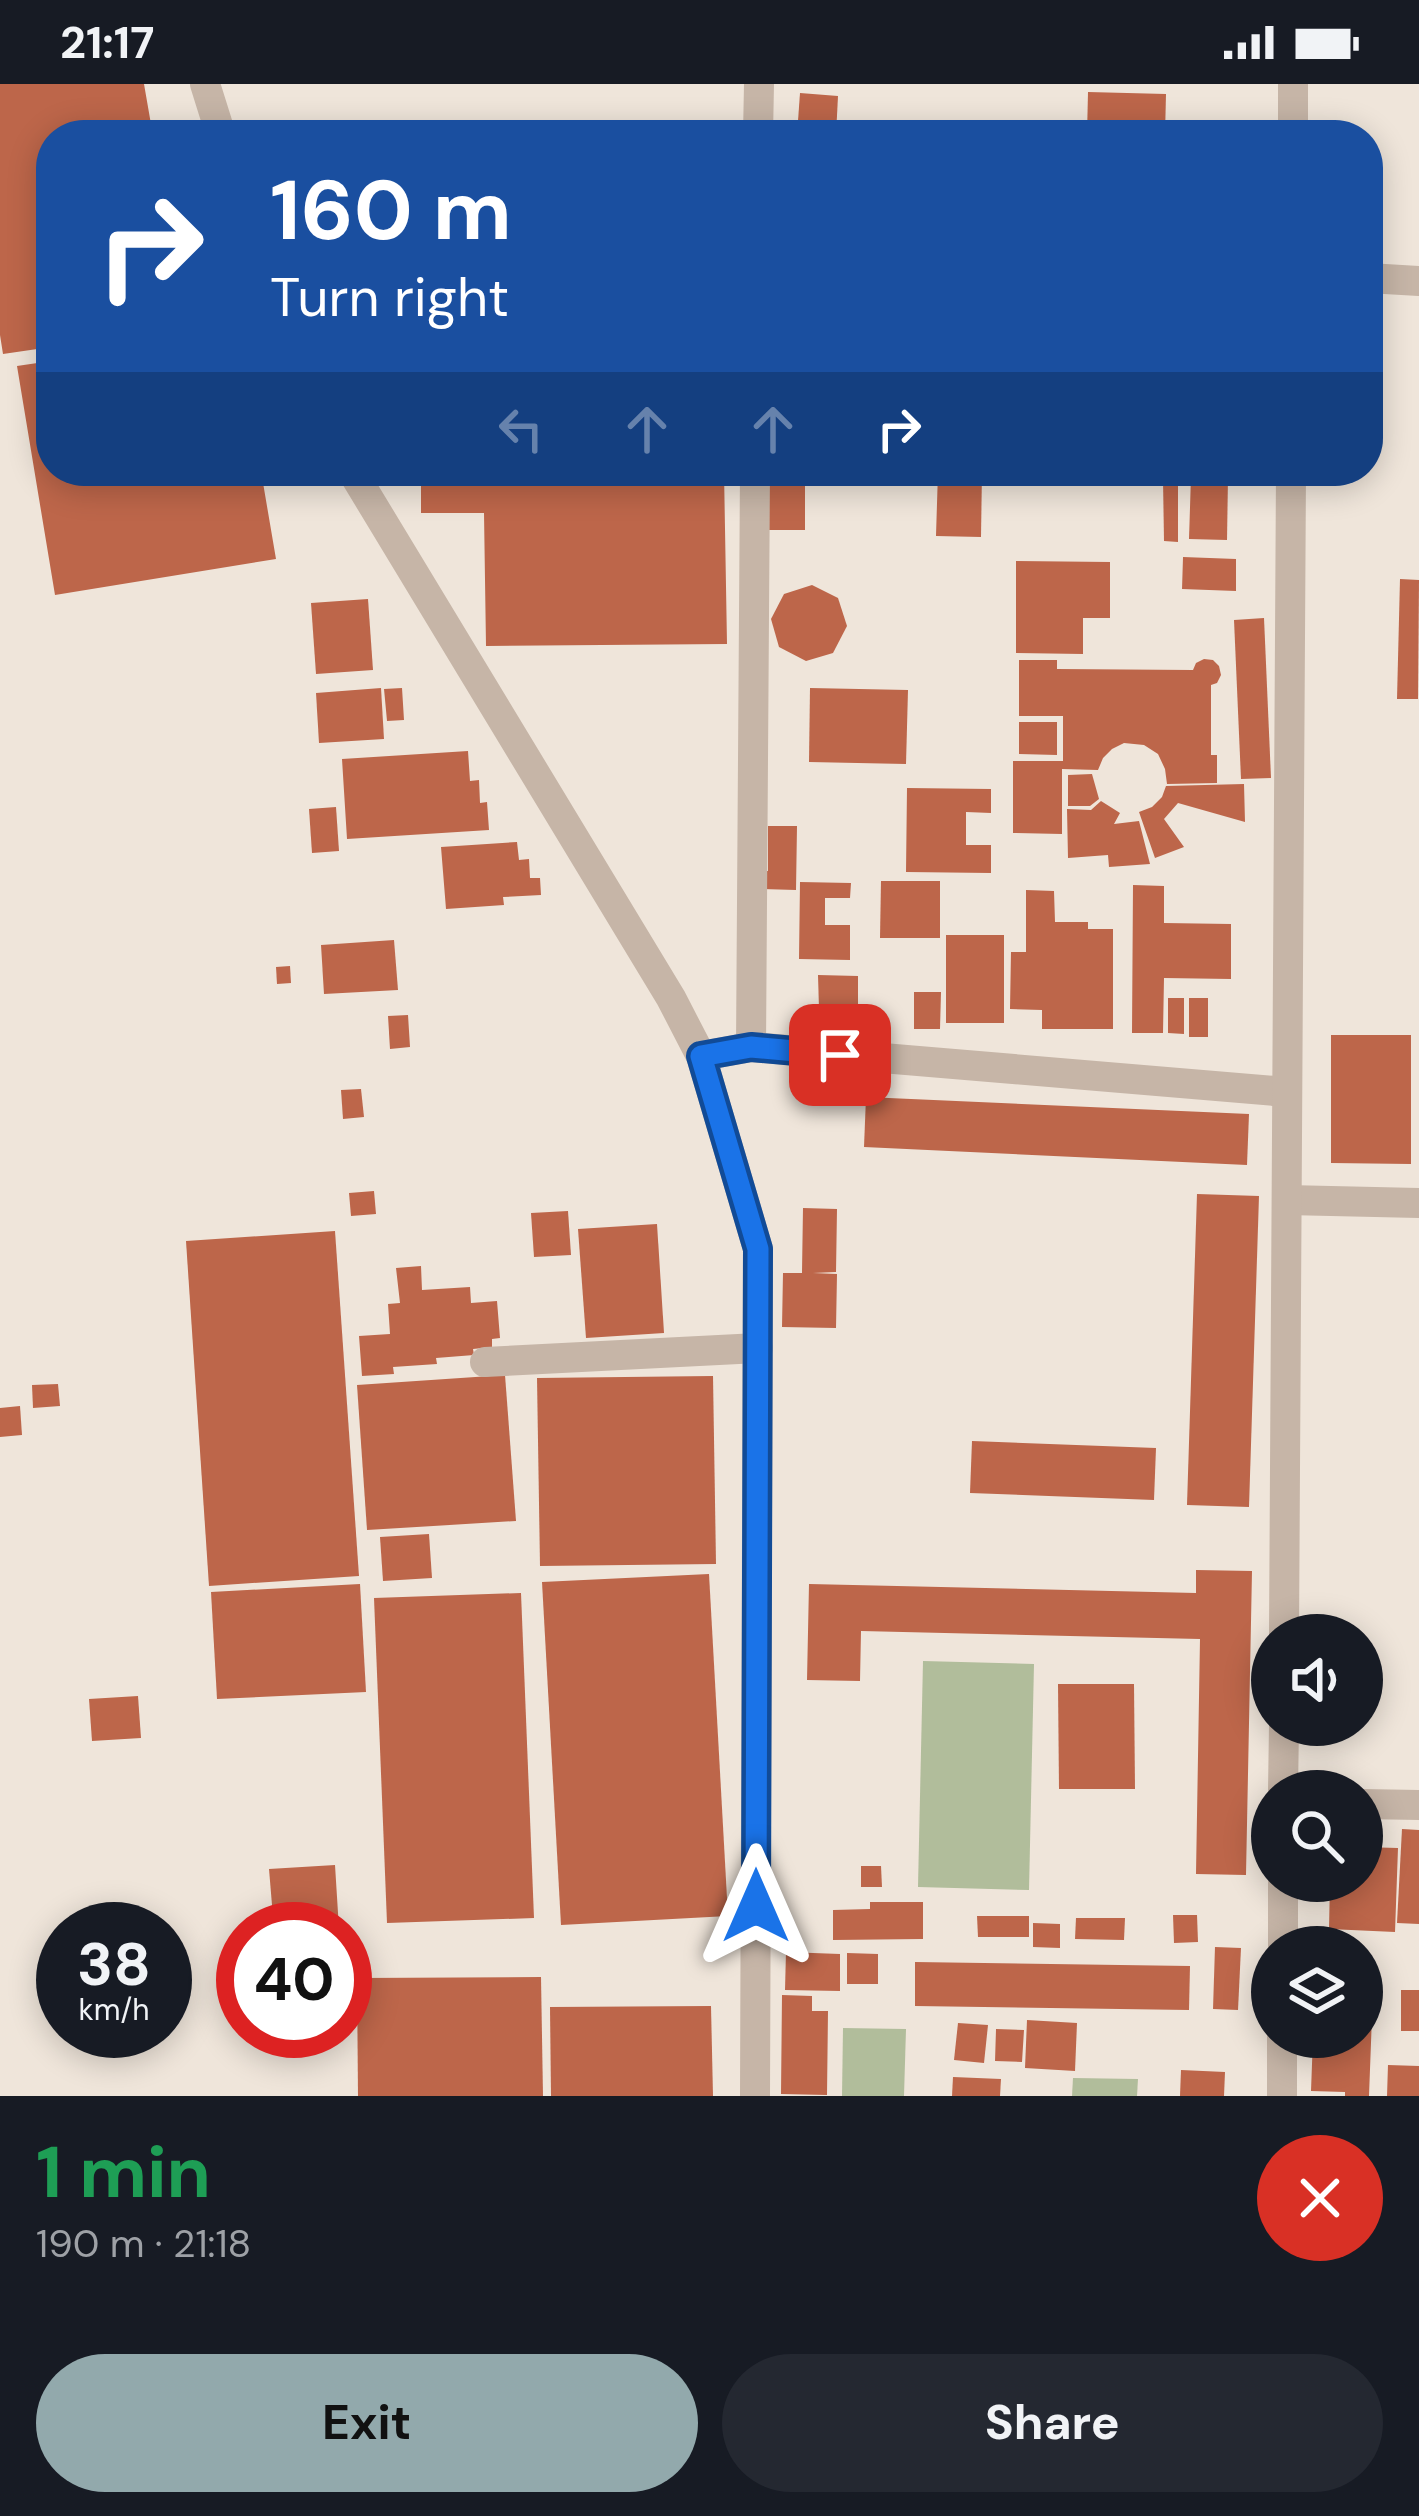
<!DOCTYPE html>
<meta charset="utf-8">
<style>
body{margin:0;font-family:"DM Sans",sans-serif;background:#242831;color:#f1f3f6;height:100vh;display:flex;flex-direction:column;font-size:45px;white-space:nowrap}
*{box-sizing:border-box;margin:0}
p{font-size:39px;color:#9ea1a6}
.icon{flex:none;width:66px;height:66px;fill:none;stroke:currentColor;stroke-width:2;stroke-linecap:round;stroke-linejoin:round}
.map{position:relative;height:2012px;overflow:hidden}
.side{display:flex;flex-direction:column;background:#171b24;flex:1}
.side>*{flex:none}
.guide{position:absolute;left:36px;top:36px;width:1347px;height:366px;border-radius:48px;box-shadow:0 6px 30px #0003;background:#1a4fa0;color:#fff;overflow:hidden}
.fabs{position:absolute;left:1251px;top:1530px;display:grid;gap:24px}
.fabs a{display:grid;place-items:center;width:132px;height:132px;border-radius:50%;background:#171b24;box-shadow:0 6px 30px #0003;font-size:60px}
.speed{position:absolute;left:36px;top:1818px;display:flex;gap:24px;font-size:60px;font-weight:700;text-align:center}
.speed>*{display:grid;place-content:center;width:156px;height:156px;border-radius:50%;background:#171b24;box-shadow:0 6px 30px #0003;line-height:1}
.speed small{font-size:30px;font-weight:400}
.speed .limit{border:18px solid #d22;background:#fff;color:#111}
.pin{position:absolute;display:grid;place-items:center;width:102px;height:102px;color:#fff;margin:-51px;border-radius:24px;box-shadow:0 6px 18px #0006}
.me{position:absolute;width:132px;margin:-66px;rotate:0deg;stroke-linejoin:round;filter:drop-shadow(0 0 9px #0008)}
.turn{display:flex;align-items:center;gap:42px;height:252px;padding:0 36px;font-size:54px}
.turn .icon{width:156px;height:156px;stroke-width:2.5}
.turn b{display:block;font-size:84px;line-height:102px}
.lanes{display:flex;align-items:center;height:114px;padding:0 36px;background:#0003;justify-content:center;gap:60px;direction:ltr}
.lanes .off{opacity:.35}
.round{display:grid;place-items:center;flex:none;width:126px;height:126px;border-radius:63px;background:#242831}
.summary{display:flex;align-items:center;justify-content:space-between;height:204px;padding:0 36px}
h1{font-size:72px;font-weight:700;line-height:90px;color:#1e9e55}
.action{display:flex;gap:24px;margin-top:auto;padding:24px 36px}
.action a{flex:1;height:138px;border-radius:72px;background:#92a9ac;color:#111;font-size:48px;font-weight:700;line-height:138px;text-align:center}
.action a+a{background:#242831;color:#f1f3f6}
.status{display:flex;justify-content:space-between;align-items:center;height:84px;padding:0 60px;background:#171b24;direction:ltr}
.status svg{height:33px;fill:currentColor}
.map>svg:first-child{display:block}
</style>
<div class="status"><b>21:17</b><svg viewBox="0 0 49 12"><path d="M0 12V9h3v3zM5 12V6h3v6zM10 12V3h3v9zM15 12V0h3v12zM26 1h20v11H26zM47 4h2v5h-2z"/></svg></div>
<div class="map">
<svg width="1419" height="2012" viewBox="0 0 1419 2012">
<rect width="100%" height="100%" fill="#efe5da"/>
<g fill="#b1bd9b">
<path d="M923,1577L1034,1580L1029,1806L918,1803Z"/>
<path d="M843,1944L906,1945L904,2012H842Z"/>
<path d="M1073,1994L1138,1995L1137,2012H1072Z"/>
</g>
<g fill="#bd664a">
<path d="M0,0H144L152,46L169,43L170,51H51V263L3,270L0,251Z"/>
<path d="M1088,8L1166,10L1165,51H1087Z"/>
<path d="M800,9L838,12L836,51H797Z"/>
<path d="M51,277V387H261L276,475L55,511L17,282Z"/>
<path d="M421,387H724L727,560L486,562L484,429H421Z"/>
<path d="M938,387H982L981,453L936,452Z"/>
<path d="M1191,392H1228L1227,456L1189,455Z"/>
<rect x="768" y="394" width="37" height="52"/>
<path d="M1163,395H1178V458L1164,457Z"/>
<path d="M1183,473L1236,475V507L1182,505Z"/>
<path d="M1016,477L1110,478V534H1083V570L1016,569Z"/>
<path d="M1400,495L1419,496L1418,615H1397Z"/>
<path d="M812,501L838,514L847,542L833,569L806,577L779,563L771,535L784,510Z"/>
<path d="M368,515L373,586L316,590L311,519Z"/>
<path d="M1264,534L1271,694L1241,695L1234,536Z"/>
<path d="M1204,575L1213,576L1219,582L1221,591L1217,599L1211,601V671H1217V699L1167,700L1165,685L1158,670L1144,661L1124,659L1112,665L1103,674L1098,686L1062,685V750L1013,749V677H1063V632H1019V576H1057V585L1193,586L1196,579Z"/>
<path d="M381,604L384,655L319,659L316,609Z"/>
<path d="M402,604L404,636L387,637L384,605Z"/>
<path d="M810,604L908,606L906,680L809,678Z"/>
<path d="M1019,638H1057V671L1019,670Z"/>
<path d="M468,667L470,697L479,696L480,719L487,718L489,746L347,755L342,675Z"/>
<path d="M1092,690L1099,715L1090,722H1068V691Z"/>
<path d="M1244,700L1245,738L1178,719L1164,735L1184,763L1155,774L1139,728L1152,723L1162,713L1166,702Z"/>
<path d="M907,704L991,705V729L966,728V761H991V789L906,788Z"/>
<path d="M1101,717L1120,729L1114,740L1139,737L1150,780L1109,783L1108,771L1068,774L1067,725L1091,726Z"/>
<path d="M336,723L339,767L312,769L309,725Z"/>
<path d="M768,742H797L796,806L759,805V787H768Z"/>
<path d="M517,758L519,776L529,775L530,794H540L541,811L503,813L504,821L446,825L441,763Z"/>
<path d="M881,797H940V854H880Z"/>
<path d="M800,798L851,799L850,814H825V841H850V876L799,875Z"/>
<path d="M1133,801L1164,802V839L1231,840V895L1164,894L1163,949H1132Z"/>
<path d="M1026,806L1054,807L1055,838H1088V845H1113V945H1042V926L1010,925L1011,868H1026Z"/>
<rect x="946" y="851" width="58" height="88"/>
<path d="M394,856L398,906L324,910L321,861Z"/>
<path d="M290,882L291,899L277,900L276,883Z"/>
<path d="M818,891L858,892V925H819Z"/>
<path d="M914,908H941L940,945H914Z"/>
<path d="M1168,914H1184V950L1168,949Z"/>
<rect x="1189" y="914" width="19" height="39"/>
<path d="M408,931L410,963L390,965L388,932Z"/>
<path d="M1331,951H1411V1080L1331,1079Z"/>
<path d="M361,1005L364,1033L343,1035L341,1006Z"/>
<path d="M866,1013L1249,1030L1247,1081L864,1063Z"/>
<path d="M374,1107L376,1130L351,1132L349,1109Z"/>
<path d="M1197,1110L1259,1112L1249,1423L1187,1421Z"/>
<path d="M803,1124L837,1125L836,1188L813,1189L837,1190L836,1244L782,1243L783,1189H802Z"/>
<path d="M568,1127L571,1171L534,1173L531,1129Z"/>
<path d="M657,1140L664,1249L586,1254L578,1145Z"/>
<path d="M335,1147L359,1492L209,1502L186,1157Z"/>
<path d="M421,1182L422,1206L470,1203L471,1219L497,1217L500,1254L492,1255V1263L473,1265L474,1271L436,1274L437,1280L393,1283L394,1290L362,1292L359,1252L390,1250L388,1220L400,1219L396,1184Z"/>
<path d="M505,1291L516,1437L367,1446L357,1301Z"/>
<path d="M713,1292L716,1480L540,1482L537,1294Z"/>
<path d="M58,1300L60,1322L33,1324L32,1301Z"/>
<path d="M20,1322L22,1351L0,1353V1324Z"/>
<path d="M972,1357L1156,1364L1154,1416L970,1409Z"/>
<path d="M429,1450L432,1494L383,1497L380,1453Z"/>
<path d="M1196,1486L1252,1487L1246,1791L1196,1790L1200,1555L861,1547L860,1597L807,1596L809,1500L1196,1509Z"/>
<path d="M709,1490L728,1832L561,1841L542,1498Z"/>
<path d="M360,1500L366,1608L217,1615L211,1508Z"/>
<path d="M521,1509L534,1834L387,1839L374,1514Z"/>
<path d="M1058,1600H1134L1135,1705H1059Z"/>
<path d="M138,1612L141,1654L92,1657L89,1615Z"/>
<path d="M1402,1745L1419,1746V1840L1397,1839Z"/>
<path d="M1362,1763L1398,1764L1395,1848L1329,1845L1330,1797H1362Z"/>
<path d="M335,1781L339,1845H274L269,1785Z"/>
<path d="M861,1782H881L882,1803H861Z"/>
<path d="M870,1818H923V1855L833,1856V1826L870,1825Z"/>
<path d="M1173,1831H1197L1198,1858L1174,1859Z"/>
<path d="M977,1832H1029V1853H978Z"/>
<path d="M1076,1834H1125L1124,1856L1075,1855Z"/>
<path d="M1033,1839L1060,1840V1864L1033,1863Z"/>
<path d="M1215,1863L1241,1864L1238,1926L1213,1925Z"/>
<path d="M786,1868L840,1870V1907L785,1906Z"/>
<path d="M847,1869L878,1870V1900H847Z"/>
<path d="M915,1878L1190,1882L1189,1926L915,1922Z"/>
<path d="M541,1893L543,2012H358L357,1894Z"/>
<rect x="1401" y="1906" width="18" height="41"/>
<path d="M782,1911L812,1912V1927H828L827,2011L781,2010Z"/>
<path d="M711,1922L713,2012H551L550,1923Z"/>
<path d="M1362,1932H1372L1369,2012H1345V2008L1311,2007L1313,1953H1362Z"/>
<path d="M1027,1936L1077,1939L1075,1987L1025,1984Z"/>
<path d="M958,1939L988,1941L984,1979L954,1976Z"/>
<path d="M996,1945L1024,1946L1022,1978L995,1977Z"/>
<path d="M1388,1981L1419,1982V2012H1387Z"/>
<path d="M1181,1986L1225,1988L1224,2012H1180Z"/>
<path d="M953,1993L1001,1995L1000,2012H952Z"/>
</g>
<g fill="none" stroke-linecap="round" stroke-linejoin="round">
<g stroke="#c6b5a7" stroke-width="30">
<path d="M205,0L221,51"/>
<path d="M758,51L759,0"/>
<path d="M1293,51V0"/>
<path d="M1368,194L1419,197"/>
<path d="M352,387L671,914L701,972L758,1165L755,2012"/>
<path d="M751,963L755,387"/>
<path d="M701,972L751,963L1287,1008"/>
<path d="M1287,1116L1419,1119"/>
<path d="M485,1278L758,1264"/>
<path d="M1284,1551L1291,387"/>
<path d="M1283,1707L1284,1641"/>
<path d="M1362,1720L1419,1721"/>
<path d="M1283,1863V1797"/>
<path d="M1282,2012V1953"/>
</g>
</g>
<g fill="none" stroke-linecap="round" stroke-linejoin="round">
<defs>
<path id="route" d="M756,1822L758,1165L701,972L751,963L840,971"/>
</defs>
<use href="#route" stroke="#114b97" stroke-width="30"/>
<use href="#route" stroke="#1a73e8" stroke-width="21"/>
</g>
</svg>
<div class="fabs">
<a><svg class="icon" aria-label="sound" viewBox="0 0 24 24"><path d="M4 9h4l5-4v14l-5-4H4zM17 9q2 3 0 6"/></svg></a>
<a><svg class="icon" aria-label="search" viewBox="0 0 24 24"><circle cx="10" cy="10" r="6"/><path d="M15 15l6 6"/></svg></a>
<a><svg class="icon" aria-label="layers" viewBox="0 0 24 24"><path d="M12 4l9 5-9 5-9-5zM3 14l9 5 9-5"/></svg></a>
</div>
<div class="speed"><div>38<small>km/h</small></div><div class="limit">40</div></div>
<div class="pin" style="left:840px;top:971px;background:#d93025"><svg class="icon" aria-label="arrive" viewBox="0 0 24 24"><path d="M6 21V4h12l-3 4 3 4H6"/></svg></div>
<svg class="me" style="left:756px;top:1822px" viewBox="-20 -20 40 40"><path d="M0-17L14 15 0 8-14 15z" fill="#1a73e8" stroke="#fff" stroke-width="4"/></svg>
<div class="guide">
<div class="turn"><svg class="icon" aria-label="right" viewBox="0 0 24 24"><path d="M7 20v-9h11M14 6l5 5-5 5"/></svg><div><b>160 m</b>Turn right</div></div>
<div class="lanes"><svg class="icon off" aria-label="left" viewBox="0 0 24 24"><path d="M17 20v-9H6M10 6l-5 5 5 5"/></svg><svg class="icon off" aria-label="ahead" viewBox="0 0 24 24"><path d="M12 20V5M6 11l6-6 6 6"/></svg><svg class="icon off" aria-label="ahead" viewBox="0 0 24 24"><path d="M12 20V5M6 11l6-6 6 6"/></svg><svg class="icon" aria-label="right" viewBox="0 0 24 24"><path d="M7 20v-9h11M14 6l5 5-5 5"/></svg></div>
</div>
</div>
<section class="side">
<div class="summary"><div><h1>1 min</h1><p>190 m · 21:18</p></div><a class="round" style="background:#d93025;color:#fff"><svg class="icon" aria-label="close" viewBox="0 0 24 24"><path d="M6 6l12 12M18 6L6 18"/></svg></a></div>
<div class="action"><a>Exit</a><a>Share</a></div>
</section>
